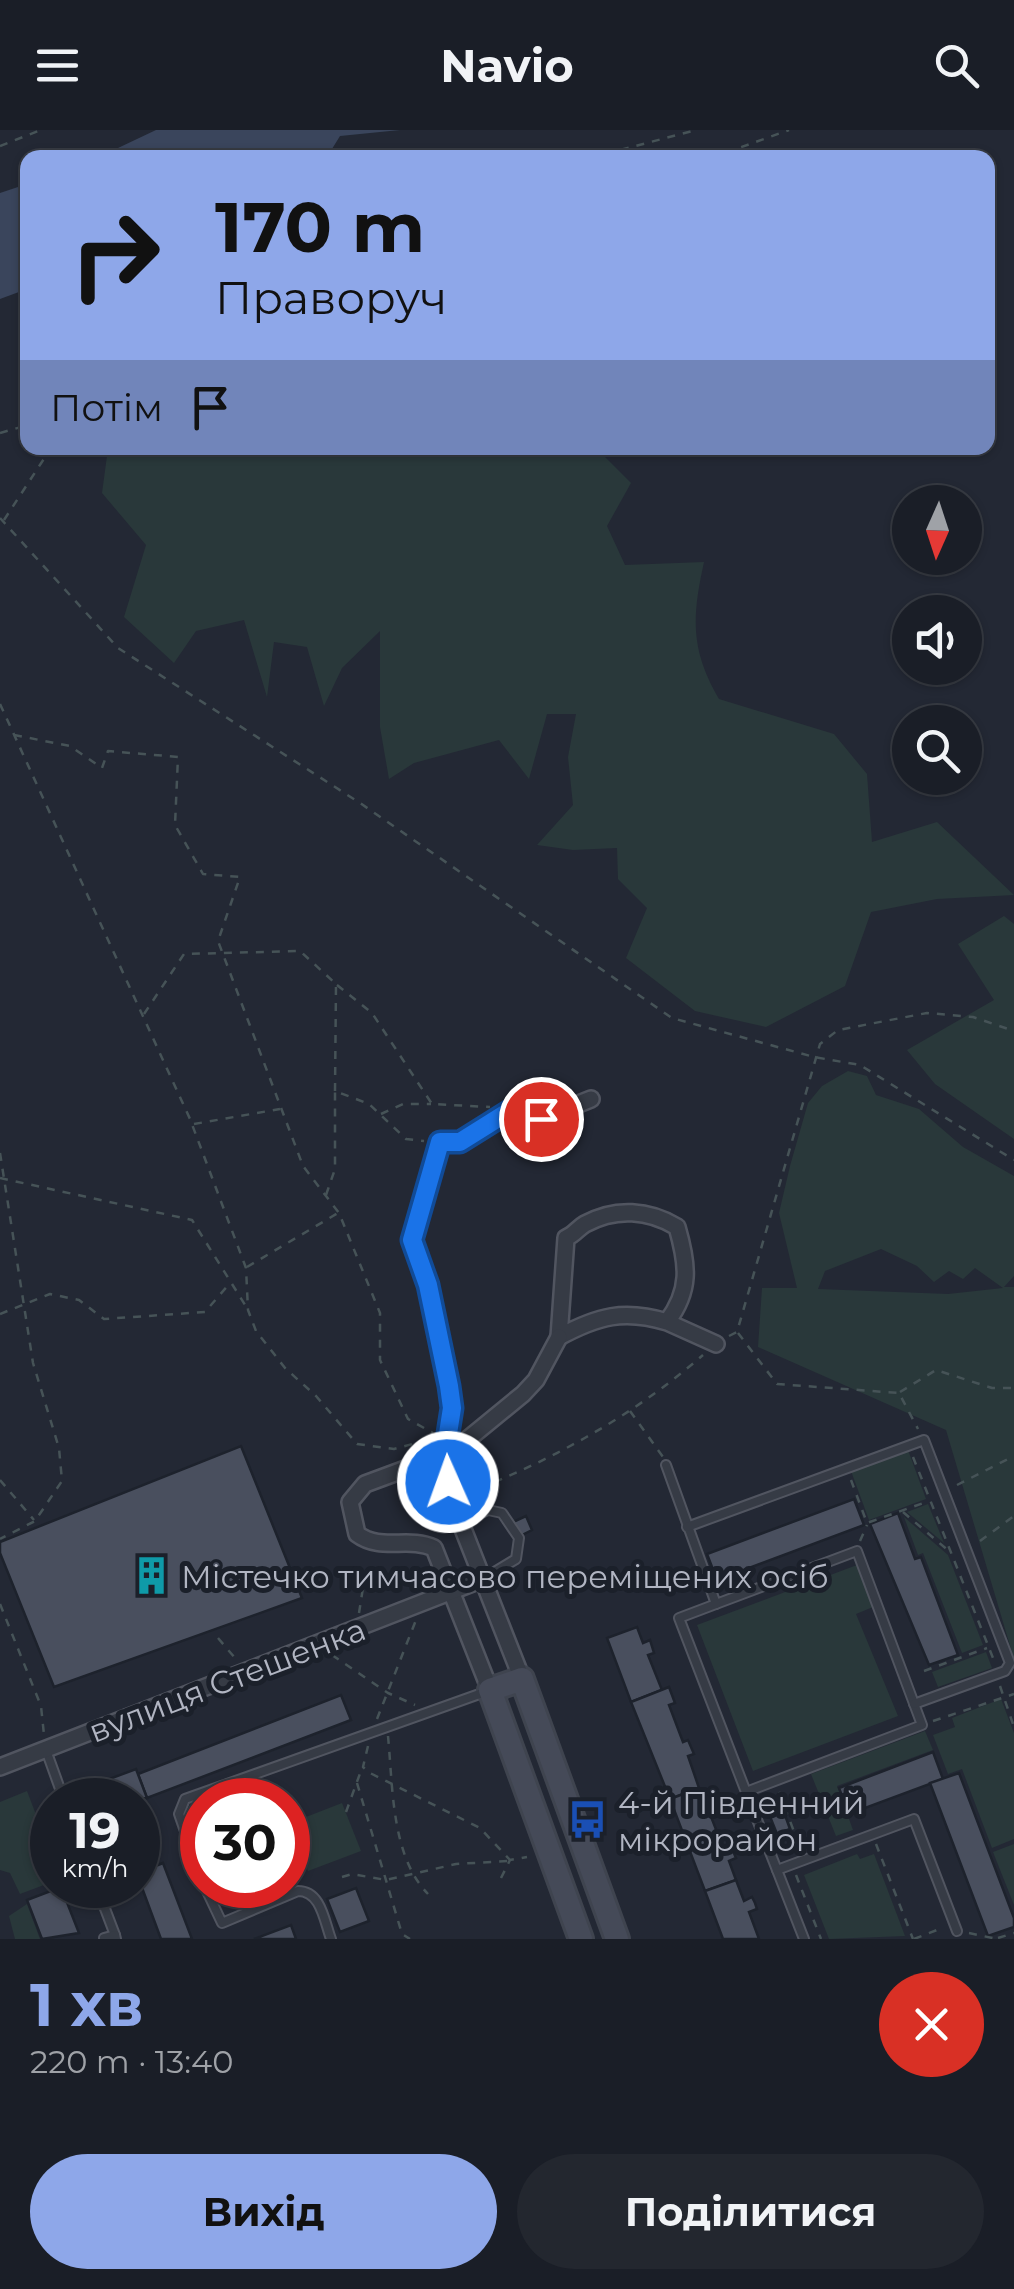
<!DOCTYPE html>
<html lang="uk">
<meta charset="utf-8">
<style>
body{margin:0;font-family:Montserrat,sans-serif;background:#23272f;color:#f1f3f6;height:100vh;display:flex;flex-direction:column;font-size:38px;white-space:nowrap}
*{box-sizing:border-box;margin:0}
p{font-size:32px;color:#9fa2a7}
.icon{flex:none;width:55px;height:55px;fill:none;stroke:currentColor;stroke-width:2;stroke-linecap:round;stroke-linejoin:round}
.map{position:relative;height:1809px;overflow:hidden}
.details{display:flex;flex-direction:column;background:#1a1e27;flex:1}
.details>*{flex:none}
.banner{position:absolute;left:20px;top:20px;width:975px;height:305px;border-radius:20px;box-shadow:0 2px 8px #0004,0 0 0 2px #383c44;background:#8ea7e9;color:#111;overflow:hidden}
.needle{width:65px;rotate:183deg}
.tools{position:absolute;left:892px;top:355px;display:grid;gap:20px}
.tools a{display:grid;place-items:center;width:90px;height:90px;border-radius:50%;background:#1a1e27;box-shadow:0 2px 8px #0004,0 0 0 2px #383c44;font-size:50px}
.speed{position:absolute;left:30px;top:1648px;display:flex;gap:20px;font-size:50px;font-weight:700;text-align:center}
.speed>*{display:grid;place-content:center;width:130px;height:130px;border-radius:50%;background:#1a1e27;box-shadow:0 2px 8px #0004,0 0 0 2px #383c44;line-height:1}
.speed small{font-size:25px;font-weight:400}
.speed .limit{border:15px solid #d22;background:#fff;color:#111}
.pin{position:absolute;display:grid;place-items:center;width:85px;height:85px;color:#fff;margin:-42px;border:5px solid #fff;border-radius:50%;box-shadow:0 2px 10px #0007}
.me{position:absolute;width:110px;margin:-55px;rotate:358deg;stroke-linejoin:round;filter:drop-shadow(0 0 8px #0008)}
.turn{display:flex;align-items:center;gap:35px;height:210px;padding:0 30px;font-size:45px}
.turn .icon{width:130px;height:130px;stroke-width:2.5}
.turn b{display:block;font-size:70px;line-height:85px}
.then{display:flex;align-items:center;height:95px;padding:0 30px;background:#0003;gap:20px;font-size:38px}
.round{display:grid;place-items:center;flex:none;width:105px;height:105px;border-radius:52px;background:#23272f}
.summary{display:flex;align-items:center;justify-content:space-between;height:170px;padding:0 30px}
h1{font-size:60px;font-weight:700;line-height:75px;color:#8ea7e9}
.button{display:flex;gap:20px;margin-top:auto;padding:20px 30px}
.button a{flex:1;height:115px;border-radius:60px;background:#8ea7e9;color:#111;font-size:40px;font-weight:700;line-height:115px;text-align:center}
.button a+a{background:#23272f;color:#f1f3f6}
header{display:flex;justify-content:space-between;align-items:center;height:130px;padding:0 30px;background:#1a1e27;font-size:45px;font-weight:700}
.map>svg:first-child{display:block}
</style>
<header><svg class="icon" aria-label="menu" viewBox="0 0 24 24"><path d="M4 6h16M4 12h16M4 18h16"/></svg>Navio<svg class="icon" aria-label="search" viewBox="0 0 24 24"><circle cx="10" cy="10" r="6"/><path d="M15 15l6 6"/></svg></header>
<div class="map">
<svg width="1014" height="1809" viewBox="0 0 1014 1809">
<rect width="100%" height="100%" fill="#232834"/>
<g fill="#29383a" fill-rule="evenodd">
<path d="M221,318H596L631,353L607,396L625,435L704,432C692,487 690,519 719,569L834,604L867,644L872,712L937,692L1014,765L937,769L871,782L845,856L766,897L695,881L626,828L647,778L618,749L617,718L573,720L537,715L573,675L568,627L576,584H547L529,649L499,610L414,633L389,649L380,597V501L342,538L324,576L307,517L274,512L267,567L244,490L196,501L174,533L124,487L146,415L102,363L107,326H185Z"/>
<path d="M1004,786L1014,794V1009L935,954L907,920L994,870L958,814Z"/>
<path d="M848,941L867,946L876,965L919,979L963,1017L1014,1046V1146L1004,1157H1014V1529L946,1300L758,1217L762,1158H797L779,1083L790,1036L808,973L822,956ZM881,1119L917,1136L934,1152L949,1141L963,1149L975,1138L1003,1158L948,1164L818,1159L825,1141Z"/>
<path d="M908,1320L926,1369L869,1390L851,1341Z"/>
<path d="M928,1374L944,1413L907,1382Z"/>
<path d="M904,1387L948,1425L983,1515L962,1523L923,1423L918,1425Z"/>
<path d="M857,1435L873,1477L856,1484L898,1586L753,1641L697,1495Z"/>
<path d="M986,1522L992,1538L938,1557L932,1542Z"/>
<path d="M1001,1569L1014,1603V1709L992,1718L962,1639L948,1644L933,1605L955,1597L952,1588Z"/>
<path d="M925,1601L933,1620L837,1656L853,1700L836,1706L811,1644Z"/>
<path d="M27,1661L52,1727V1752L20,1764L10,1743L0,1740V1672Z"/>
<path d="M342,1673L361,1721L308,1741L288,1694Z"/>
<path d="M1014,1714V1775L993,1722Z"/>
<path d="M857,1724L860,1729L874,1724L905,1806L829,1809L804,1745Z"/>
<path d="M27,1774L40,1809H15L9,1786Z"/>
</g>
<g fill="#3a455c">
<path d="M156,0H400L340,6L327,27H99Z"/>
<path d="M27,54V159L0,169V63Z"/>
</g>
<g fill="#494f5e" stroke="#1d222c" stroke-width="2.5">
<path d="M241,1316L302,1468L54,1557L0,1423V1412Z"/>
<path d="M854,1369L864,1395L717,1450L707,1424Z"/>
<path d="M898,1383L915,1429L921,1427L958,1525L929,1535L870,1394Z"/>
<path d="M526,1386L532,1400L520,1406L513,1392Z"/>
<path d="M637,1497L643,1513L650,1510L654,1523L648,1525L662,1560L631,1572L607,1508Z"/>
<path d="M669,1557L675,1573L669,1575L683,1612L688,1610L694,1624L688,1626L699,1658L670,1669L631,1572Z"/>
<path d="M341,1565L351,1590L147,1668L138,1644Z"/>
<path d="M933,1622L943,1649L849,1684L839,1658Z"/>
<path d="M136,1639L147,1668L93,1670L88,1657Z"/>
<path d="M959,1643L1014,1788V1797L988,1806L930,1653Z"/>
<path d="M699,1658L701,1666L710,1663L715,1676L708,1679L724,1720L731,1716L736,1728L729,1731L736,1750L705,1761L670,1669Z"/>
<path d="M781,1674L790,1699L777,1704L767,1679Z"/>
<path d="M138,1705L150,1738L138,1743Z"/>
<path d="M163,1733L192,1809H161L138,1747V1743Z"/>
<path d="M736,1750L744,1771L752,1767L755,1773L757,1779L749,1782L759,1809H723L705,1761Z"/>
<path d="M61,1757L79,1803L42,1809L27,1770Z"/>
<path d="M356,1758L369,1791L340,1802L327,1769Z"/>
<path d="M291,1795L296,1809H254Z"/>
</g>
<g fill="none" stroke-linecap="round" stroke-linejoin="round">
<defs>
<g id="lane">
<path d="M666,1335L716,1474L857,1421L922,1595L746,1662L777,1740"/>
<path d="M461,1392L488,1380L502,1383L519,1408L516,1429L483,1449"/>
<path d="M687,1397L924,1310L1010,1533L1005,1541L914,1574"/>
<path d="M716,1474L679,1488L746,1662"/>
<path d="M46,1620L64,1670"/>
<path d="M202,1750L179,1684L185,1669L485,1562"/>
<path d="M96,1755L115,1805"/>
<path d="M204,1755L222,1793L298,1761C321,1761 324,1790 331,1809"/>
<path d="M104,1808L115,1805L116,1809"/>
<path d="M804,1809L777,1740L914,1689L957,1801"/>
</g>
<g id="street">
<path d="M667,1192C624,1179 598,1186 559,1207L566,1108C575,1104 578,1098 585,1094C616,1077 649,1080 677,1097C688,1135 691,1160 667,1192L716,1214"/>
<path d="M444,1329L452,1278L449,1255L428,1155L412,1110L440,1012H459L511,980L541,989L591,969"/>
<path d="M440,1332L523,1264L536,1250L559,1207"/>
<path d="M490,1560L434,1418C408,1406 381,1422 357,1404L350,1372L365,1354L419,1334L441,1343L522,1549"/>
<path d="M0,1637L483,1449"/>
</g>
<path id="secondary" d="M581,1809L490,1560L522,1549L617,1809"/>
</defs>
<use href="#lane" stroke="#515560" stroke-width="12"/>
<use href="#street" stroke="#515560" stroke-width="20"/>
<use href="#secondary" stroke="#3f444f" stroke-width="28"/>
<g stroke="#465357" stroke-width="2.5" stroke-dasharray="8 8" stroke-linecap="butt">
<path d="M0,16L41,0"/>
<path d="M590,28L696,0"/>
<path d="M711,28L789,0"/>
<path d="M0,303L28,295"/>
<path d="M0,388L118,518L360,673L672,888L814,927L860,935L1014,1030"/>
<path d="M4,390L51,318"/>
<path d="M0,574L190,989L246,1138L248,1180L256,1201L285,1238L316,1266L357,1314L394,1319L431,1309"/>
<path d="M14,605L70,616L102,638L108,621L178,627L175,695L203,744L240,747L218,811L303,1036L339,1083L380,1183V1230L408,1289L433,1303"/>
<path d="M337,855L372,883L432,974L490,977"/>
<path d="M144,884L184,824L300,821L336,854L335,961"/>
<path d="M381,984L403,974H431"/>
<path d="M194,994L280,979"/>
<path d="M0,1023L33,1233L59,1318L62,1351L35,1391L0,1409"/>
<path d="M0,1048L192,1090L247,1178"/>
<path d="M326,1065L335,1039V961L369,974L406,1009L424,1011"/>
<path d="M247,1137L338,1083"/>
<path d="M0,1184L50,1164L79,1170L104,1189L205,1182L230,1153"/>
<path d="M738,1203L777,1254L899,1263L918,1299"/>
<path d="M729,1206L737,1202L820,914L838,900L927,883L973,887L1014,901"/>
<path d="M900,1262L936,1240L992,1258H1014"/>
<path d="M630,1281L663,1327"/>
<path d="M913,1327L995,1533"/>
<path d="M0,1350L34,1390"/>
<path d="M851,1350L867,1393L929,1371"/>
<path d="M957,1355L1014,1326"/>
<path d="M465,1364C551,1331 633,1286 703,1225"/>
<path d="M903,1382L950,1422"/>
<path d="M860,1411L867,1395"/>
<path d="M980,1411L1014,1386"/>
<path d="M0,1474L41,1576L44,1605"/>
<path d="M359,1483L365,1445"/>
<path d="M218,1508L235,1528"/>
<path d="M332,1525L388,1563L415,1575"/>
<path d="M924,1541L987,1518"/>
<path d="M1000,1556L1014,1597"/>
<path d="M377,1589L416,1490"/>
<path d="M933,1591L1014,1564"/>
<path d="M388,1606C393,1657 391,1726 428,1764"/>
<path d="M368,1616L363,1637L368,1642L480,1698L510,1730"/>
<path d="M357,1653L402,1804L410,1809"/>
<path d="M779,1662L801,1720"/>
<path d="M346,1682L362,1638"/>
<path d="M876,1714L913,1809"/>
<path d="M796,1745L821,1809"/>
<path d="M342,1747L352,1744L386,1750L456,1734L508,1731"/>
<path d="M501,1748L510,1730L527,1727"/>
<path d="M969,1803L997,1809"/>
<path d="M998,1808L1014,1803"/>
<path d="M914,1809L942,1798"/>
</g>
<use href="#lane" stroke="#363b45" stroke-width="8"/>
<use href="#street" stroke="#363b45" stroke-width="15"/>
<use href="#secondary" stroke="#454a58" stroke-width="22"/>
</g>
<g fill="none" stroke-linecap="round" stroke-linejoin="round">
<defs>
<path id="route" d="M448,1352L434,1336L444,1329L452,1278L449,1256L428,1155L412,1110L440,1012H460L511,980L541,989"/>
</defs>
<use href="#route" stroke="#114b97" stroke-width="25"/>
<use href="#route" stroke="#1a73e8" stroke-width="18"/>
</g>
<defs>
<symbol id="building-bare" viewBox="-9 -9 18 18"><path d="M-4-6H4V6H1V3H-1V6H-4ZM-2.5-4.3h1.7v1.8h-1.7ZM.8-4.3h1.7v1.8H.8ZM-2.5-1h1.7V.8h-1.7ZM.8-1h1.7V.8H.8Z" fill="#0f9aa8" stroke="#1b202a" stroke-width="2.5" paint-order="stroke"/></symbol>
<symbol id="bus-bare" viewBox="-9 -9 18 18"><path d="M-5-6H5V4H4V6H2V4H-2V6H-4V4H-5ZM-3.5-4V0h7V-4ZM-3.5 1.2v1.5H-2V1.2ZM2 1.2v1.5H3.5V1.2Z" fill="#1a4fb4" stroke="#1b202a" stroke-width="2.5" paint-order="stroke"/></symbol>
</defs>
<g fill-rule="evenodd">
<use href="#building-bare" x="124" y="1418" width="55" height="55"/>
<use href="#bus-bare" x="560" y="1662" width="55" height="55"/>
</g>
<g text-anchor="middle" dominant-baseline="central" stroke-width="10" stroke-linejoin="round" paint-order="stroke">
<g font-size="32" fill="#b1b5c2" stroke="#1b202a" text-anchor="start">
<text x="181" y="1446">Містечко тимчасово переміщених осіб</text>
<text x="618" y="1672">4-й Південний<tspan x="618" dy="37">мікрорайон</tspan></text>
</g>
<g font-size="32" fill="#b1b5c2" stroke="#1b202a">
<text transform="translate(227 1550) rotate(-21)">вулиця Стешенка</text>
</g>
</g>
</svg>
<div class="tools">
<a><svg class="needle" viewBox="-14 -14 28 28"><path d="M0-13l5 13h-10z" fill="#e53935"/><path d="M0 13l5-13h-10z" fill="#9fa2a7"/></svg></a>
<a><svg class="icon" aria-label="sound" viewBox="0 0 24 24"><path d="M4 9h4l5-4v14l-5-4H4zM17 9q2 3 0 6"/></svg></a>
<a><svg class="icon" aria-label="search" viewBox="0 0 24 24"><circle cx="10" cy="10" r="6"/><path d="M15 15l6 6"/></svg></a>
</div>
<div class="speed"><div>19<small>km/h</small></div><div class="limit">30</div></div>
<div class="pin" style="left:541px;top:989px;background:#d93025"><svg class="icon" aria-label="arrive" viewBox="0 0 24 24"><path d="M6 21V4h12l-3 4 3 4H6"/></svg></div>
<svg class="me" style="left:448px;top:1352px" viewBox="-20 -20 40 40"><circle r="17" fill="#1a73e8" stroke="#fff" stroke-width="3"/><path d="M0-11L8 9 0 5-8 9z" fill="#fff"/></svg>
<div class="banner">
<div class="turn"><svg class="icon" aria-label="right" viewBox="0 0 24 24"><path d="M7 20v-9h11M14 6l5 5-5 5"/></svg><div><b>170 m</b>Праворуч</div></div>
<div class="then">Потім<svg class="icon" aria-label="arrive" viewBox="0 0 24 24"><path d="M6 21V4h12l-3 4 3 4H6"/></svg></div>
</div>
</div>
<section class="details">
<div class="summary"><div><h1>1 хв</h1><p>220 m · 13:40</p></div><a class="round" style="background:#d93025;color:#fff"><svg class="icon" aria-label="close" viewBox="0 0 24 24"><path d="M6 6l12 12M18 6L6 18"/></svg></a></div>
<div class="button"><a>Вихід</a><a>Поділитися</a></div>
</section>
